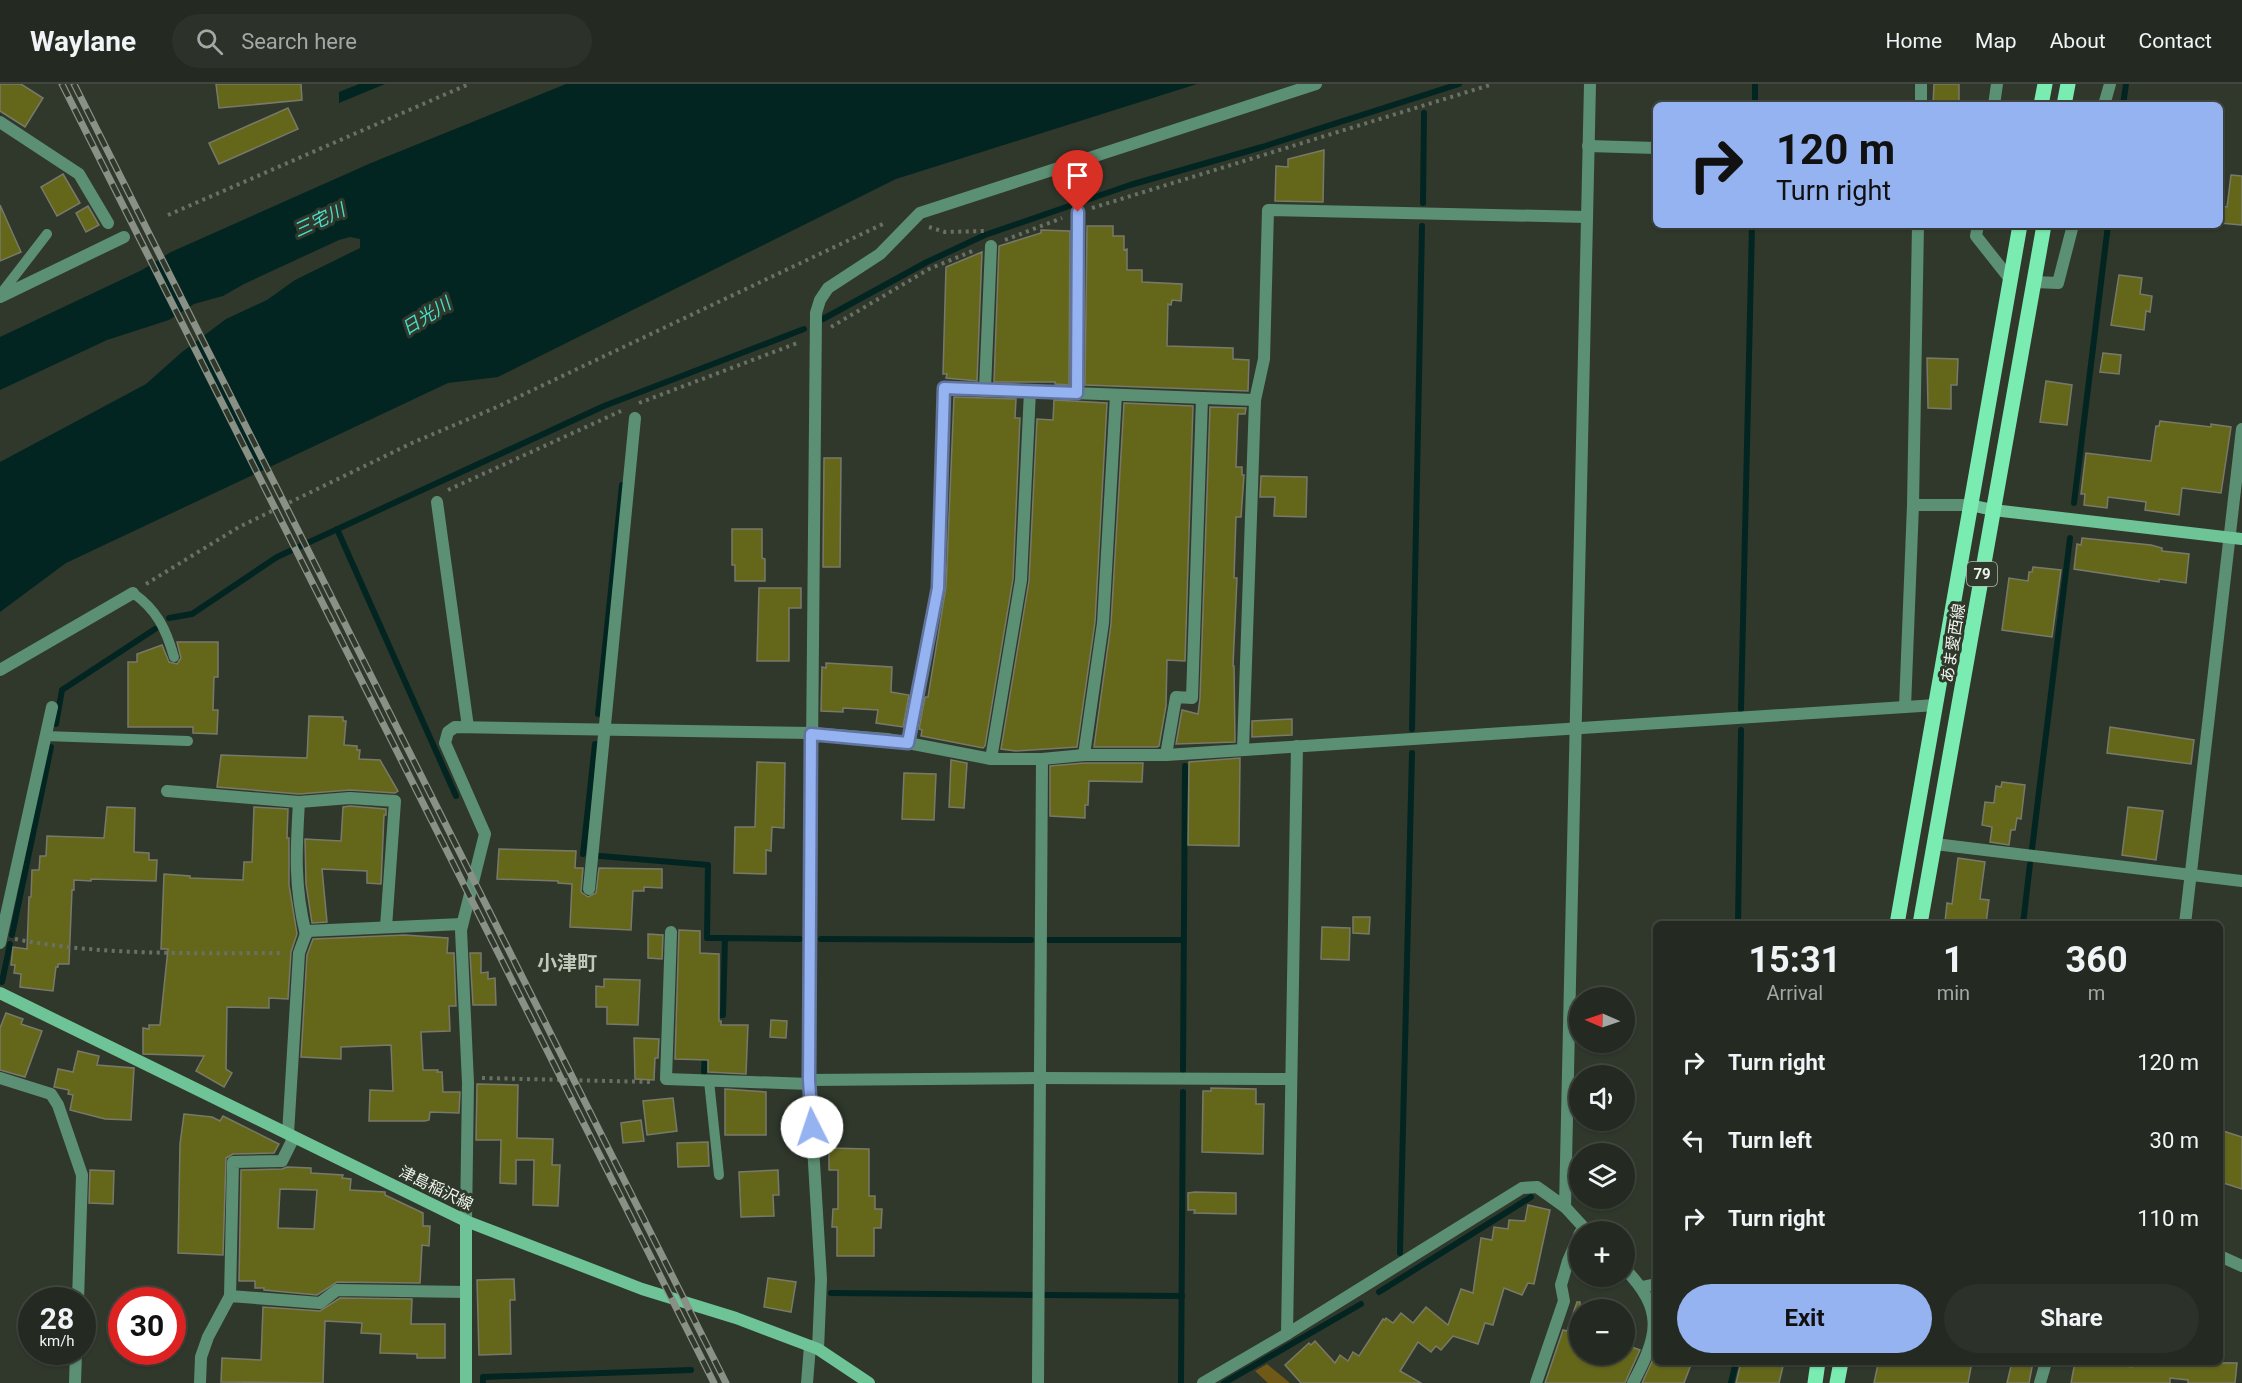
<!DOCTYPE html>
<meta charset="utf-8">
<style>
body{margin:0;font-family:Roboto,"Noto Sans JP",sans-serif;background:#2c322a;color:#f1f3f6;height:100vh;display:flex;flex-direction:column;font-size:22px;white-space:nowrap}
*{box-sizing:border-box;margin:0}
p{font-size:20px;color:#a3a7a5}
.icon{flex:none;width:33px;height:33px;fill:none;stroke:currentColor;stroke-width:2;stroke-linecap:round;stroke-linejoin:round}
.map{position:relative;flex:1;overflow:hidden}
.panel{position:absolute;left:1653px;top:837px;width:570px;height:444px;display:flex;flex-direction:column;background:#242a21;border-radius:9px;box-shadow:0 2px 4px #0004,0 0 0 2px #41463f}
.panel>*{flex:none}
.banner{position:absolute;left:1653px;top:18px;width:570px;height:126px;border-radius:9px;box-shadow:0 2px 4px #0004,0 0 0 2px #41463f;background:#95b2f1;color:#111;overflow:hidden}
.needle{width:39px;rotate:272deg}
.buttons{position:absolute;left:1569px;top:903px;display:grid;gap:12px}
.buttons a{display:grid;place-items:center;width:66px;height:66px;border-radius:50%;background:#242a21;box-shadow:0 2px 4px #0004,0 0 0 2px #41463f;font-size:30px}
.speed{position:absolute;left:18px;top:1203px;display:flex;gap:12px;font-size:30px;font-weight:700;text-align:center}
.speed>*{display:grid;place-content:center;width:78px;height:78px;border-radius:50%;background:#242a21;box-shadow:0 2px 4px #0004,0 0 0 2px #41463f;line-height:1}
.speed small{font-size:15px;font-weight:400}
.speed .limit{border:9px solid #d22;background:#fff;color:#111}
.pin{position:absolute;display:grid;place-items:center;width:51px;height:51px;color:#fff;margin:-62px -26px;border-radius:50% 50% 50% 0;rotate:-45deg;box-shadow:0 0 6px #0007}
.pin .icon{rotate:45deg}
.me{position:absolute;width:66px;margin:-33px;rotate:356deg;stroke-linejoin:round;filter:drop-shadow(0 0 4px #0008)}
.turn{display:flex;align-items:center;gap:21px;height:126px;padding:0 24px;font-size:27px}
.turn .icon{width:78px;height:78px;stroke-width:2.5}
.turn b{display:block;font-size:42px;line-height:51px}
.eta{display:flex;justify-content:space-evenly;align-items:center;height:102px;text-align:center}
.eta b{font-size:36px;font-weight:700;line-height:42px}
.cta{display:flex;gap:12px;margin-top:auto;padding:12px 24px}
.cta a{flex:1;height:69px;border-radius:36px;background:#95b2f1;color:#111;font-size:24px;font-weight:700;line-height:69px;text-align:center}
.cta a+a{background:#2c322a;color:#f1f3f6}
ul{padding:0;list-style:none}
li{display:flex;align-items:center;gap:18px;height:78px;padding:0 24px}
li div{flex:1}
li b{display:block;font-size:22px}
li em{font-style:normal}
header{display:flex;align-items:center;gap:36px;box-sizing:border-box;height:84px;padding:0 30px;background:#242a21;border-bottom:2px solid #41463f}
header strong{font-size:28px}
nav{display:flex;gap:33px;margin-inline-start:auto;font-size:21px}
.search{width:420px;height:54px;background:#2c322a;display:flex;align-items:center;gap:15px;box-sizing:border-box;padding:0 21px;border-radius:33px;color:#a3a7a5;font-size:22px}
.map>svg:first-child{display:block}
</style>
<header>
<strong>Waylane</strong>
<div class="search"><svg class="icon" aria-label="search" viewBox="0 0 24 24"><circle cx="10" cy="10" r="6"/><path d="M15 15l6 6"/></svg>Search here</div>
<nav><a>Home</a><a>Map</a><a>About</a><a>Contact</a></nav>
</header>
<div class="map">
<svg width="2242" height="1299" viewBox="0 0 2242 1299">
<rect width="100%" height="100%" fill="#30382c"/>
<path fill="#705917" d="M1267,1280L1290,1299H1268L1255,1287Z"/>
<g fill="#032521">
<path d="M359,0H385L339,19V8Z"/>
<path d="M566,0H1197L896,95L498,293L448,299L66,479L0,528V378L146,300L182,268L226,235L267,216L295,196L360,164V155L350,153L339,156L244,200L223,212L194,220L169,236L107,256L0,306V253L142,186L171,168L371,79Z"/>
</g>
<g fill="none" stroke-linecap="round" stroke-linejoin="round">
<g stroke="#032521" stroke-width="6">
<path d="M1755,21V0"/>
<path d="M2123,21L2126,0"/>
<path d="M1423,119L1424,29"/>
<path d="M823,235L927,178L985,151L1130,101L1262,63L1459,0"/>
<path d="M2074,419L2108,141"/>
<path d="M337,445L456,712"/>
<path d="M169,534L192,530L277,473L604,322L804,245"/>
<path d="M1741,625L1752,141"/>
<path d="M598,630L622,401"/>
<path d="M56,640L62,606L155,545"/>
<path d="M1412,645L1422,142"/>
<path d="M2032,765L2070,454"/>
<path d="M583,770L595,660"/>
<path d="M600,772L708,781L707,854H725"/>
<path d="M1738,840L1741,646"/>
<path d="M2023,840L2030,780"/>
<path d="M12,851L51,663"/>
<path d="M821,855L1031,856"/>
<path d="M1049,856H1184"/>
<path d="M2,898L10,860"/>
<path d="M713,931H723L725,854L800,855"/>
<path d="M1183,986L1185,682"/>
<path d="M704,988L705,970"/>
<path d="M1400,1169L1412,669"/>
<path d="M1379,1208L1531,1113"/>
<path d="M831,1209L1032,1211"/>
<path d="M1045,1211L1182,1212"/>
<path d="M483,1299V1293L691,1286"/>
<path d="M1181,1299L1183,1008"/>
<path d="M1224,1299L1361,1220"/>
<path d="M1731,1299L1736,1278"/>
</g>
</g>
<g fill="#64671a" stroke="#787a69" stroke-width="1.5" fill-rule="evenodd">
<path d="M0,0H21L43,14L25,43L0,27Z"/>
<path d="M216,0H301L302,16L219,24Z"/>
<path d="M1934,0H1959V21H1933Z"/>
<path d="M288,24L298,45L219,80L209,59Z"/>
<path d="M1324,66L1323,118L1275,117L1276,82L1288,83V75Z"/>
<path d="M63,90L80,119L57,132L41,103Z"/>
<path d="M2231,91L2242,92V141L2220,139V122L2227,123Z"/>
<path d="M0,121L21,168L0,177Z"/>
<path d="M88,122L99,141L86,148L76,129Z"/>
<path d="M1087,142H1113V152H1124V166L1127,165V186H1142V198L1182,200L1181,217L1172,216L1171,221L1168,220L1167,262L1233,264V275L1249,276L1248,307L1085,301Z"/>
<path d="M1041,146L1070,147L1069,301L1055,300V298H994L999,162L1041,149Z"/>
<path d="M982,168L977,297L946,294L947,290H943L946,183Z"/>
<path d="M2119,191L2142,194L2140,210L2152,212L2150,228L2146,227L2144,246L2111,241Z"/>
<path d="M2103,269L2121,271L2119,290L2100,288Z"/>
<path d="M1927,274L1958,275L1957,301H1951V325L1928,324Z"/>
<path d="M2046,297L2072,301L2067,341L2040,338Z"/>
<path d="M954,313L1016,315L1015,334H1020L1013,495L985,662L983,664L921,652L922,646L919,645L925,613H928L946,503Z"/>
<path d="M1054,316L1107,319L1095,538L1077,663L1016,667L1001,665L1029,497L1037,335L1053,336Z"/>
<path d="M1124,319L1193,322L1185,577L1167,576L1166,622L1159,662L1157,663H1094L1111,540Z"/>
<path d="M1210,323L1246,324L1245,330H1238L1236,383H1242V391H1244L1241,433H1236L1234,494H1237L1233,582H1234L1235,658L1176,660L1182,626L1198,630L1200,614Z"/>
<path d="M2160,337L2211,343V340L2231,343L2221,409L2182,404L2179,431L2145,426L2146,418L2108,413L2107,424L2084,421L2085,410H2081L2086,369L2151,377L2156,342H2159Z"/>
<path d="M824,374H841L840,483H823Z"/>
<path d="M1261,392L1307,393L1306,433L1274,432L1275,413H1260Z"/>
<path d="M732,445H762V474L765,475V497H735V481H732Z"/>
<path d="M2082,454L2151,461L2162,464V467L2189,470L2186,499L2159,495V498L2074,485L2077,460L2081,461Z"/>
<path d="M2033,483L2061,486L2052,553L2002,546L2009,494L2028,497L2029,488H2032Z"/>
<path d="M759,504H801V524H789V577H757Z"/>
<path d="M177,558H218V593H214L213,626H218L217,650L193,649V643H128V578H137V570L162,561L169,578L177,580L181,574Z"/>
<path d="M826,579L892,583L891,608L909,611L903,643L876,639L878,626L843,624V628L821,627L822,583L826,584Z"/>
<path d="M309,632L343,633V637H346L344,661L357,662V666H360L359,675L380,676L398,707L395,709L350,706L299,710L217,703L221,671L307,674Z"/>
<path d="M1292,635V651L1252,653V637Z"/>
<path d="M2110,643L2194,656L2191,680L2107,669Z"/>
<path d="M1240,674L1239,762L1188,761L1189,678Z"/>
<path d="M951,676L967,679L964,724L949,723Z"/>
<path d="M757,678L785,679L784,744L772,743L771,767L766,766V790L734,789L735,743H755Z"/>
<path d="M1084,679H1143L1142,698L1089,697L1088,721H1085V734L1050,732V682Z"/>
<path d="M904,689L936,690L934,736L902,735Z"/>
<path d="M2002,698L2025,701L2021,735L2017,734L2015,746H2011L2009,761L1990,758L1992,743L1982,741L1985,718L1994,719L1996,702L2001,703Z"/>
<path d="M350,722L386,725V731H384L381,800L367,799V787L322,785L327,838L312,839L306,800L305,755L341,757L343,723Z"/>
<path d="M107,723L135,724L134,768L149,769V776H157L156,797L91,795V797L74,796V806H72L69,880H58V883H56L53,907L20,903L21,890L14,889L15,881H11L13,863L27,865L29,813H31L32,786H39L40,772H46L47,752L104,754Z"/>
<path d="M254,723L288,725L287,754H289V801L297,850L291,868L288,915L269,914V924L227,923L226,985L232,989L224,1003L196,987L204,972L143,970V944L149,945V941H160L168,865H161L164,790L190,792V794L243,796L244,778H252Z"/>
<path d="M2128,723L2163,727L2156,776L2122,771Z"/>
<path d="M499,765L576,767L575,784H583L581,808L588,813L596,809L599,784L662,785V804L644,803V807H633L631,846L570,843L572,800L558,799V797L497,795Z"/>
<path d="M1958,774L1985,778L1980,815L1989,816L1986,840H1949L1945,838L1947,819L1952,820Z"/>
<path d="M1353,833H1370L1369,850L1353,849Z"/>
<path d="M1322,843L1350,844L1349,876L1321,875Z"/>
<path d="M679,846L700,847V869L719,870V937H721V941H748L746,990L708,988V976L675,975Z"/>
<path d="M648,850L663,851L662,875L648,874Z"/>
<path d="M404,851L448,854L447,869H454L456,922H449L450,947L421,948L423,986H438L437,988H442L443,1008H460L459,1029L430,1028L429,1036L425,1037H369L370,1006L393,1007L391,961L341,963V975L301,973L307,871L313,855Z"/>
<path d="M470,869H481V889L488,888V895L495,894L496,921H473Z"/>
<path d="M604,895L640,896L638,941L607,940V923H596V902L604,903Z"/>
<path d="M6,929L23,935L21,940L42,947L25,993L0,986V944Z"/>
<path d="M771,936L787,937L786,954L770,953Z"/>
<path d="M634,954L659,955L658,974H655L654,996L635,995Z"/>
<path d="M78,967L99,972L97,981L134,984L131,1036L105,1035L70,1026L73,1011L68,1010L69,1006L54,1003L58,985L73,988Z"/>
<path d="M477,1000L518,1001L517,1054L553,1055L552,1081H560L558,1122L533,1121L534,1076H516V1100L500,1099L501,1056H476Z"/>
<path d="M1211,1004L1256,1005V1020H1264L1263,1070L1202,1068L1203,1007H1211Z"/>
<path d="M725,1005L766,1008V1051H725Z"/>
<path d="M673,1014L677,1047L647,1051L643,1017Z"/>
<path d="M184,1030L212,1033L220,1037L223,1032L279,1060L274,1069L233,1070L226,1074L223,1171L178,1169L180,1060Z"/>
<path d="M641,1036L644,1057L623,1059L621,1039Z"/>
<path d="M2220,1046L2242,1053V1105L2220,1098Z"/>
<path d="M708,1058L709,1082L678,1083L677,1059Z"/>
<path d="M829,1064L869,1065V1112H875V1125H882L881,1144H874V1172H837V1143H832L833,1125H838V1086H829Z"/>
<path d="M287,1083L311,1084V1089L343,1091L342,1094L351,1095L350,1106L385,1108V1111L423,1129V1142H430L429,1162L422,1161L420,1199L337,1198L317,1211L264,1206V1204H255V1197H239L241,1086L282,1085ZM280,1105L317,1106L314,1145L278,1144Z"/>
<path d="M90,1086L114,1087L113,1120L89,1119Z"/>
<path d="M778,1086L779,1111H773L774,1132L741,1133L739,1088Z"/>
<path d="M1195,1108L1236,1109V1130L1194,1129L1195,1126H1188V1109Z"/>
<path d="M1528,1121L1550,1126L1534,1200L1528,1199L1522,1211L1504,1204L1493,1241L1485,1239L1478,1260L1453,1252L1441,1266L1436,1262L1431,1268L1418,1258L1400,1287L1421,1299H1301L1285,1281L1309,1259L1311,1261L1315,1257L1335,1279L1340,1271L1348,1277L1353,1268L1359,1272L1383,1235L1385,1236L1386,1234L1393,1239L1401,1229L1413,1239L1426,1223L1448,1241L1461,1205L1473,1209L1481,1154L1492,1156L1494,1143L1508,1145L1509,1136L1525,1137Z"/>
<path d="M768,1194L796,1198L791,1228L764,1223Z"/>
<path d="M514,1195L515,1216H510L511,1270L479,1271L477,1196Z"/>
<path d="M340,1214L412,1215L411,1240H445V1274H417V1270L380,1269L381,1250L361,1249L362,1239L325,1237L323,1299L221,1298L222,1274L261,1276L263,1223L320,1227Z"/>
<path d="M1577,1218H1580V1270H1624V1260L1640,1266L1625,1299H1545L1563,1246L1567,1247Z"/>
<path d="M1655,1271L1656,1278H1692L1684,1299H1642Z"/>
<path d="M1741,1278H1784L1779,1299H1736Z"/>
<path d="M1882,1278H1972L1968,1299H1874L1878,1280L1882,1281Z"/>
<path d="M2012,1278H2033L2029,1299H2007Z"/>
<path d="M2075,1278H2092L2132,1283V1278L2237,1279L2235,1299H2188V1296L2170,1294V1299H2071Z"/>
</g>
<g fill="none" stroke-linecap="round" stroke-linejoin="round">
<g stroke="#697166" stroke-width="4" stroke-dasharray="3 4.5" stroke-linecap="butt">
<path d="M1092,124L1493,0"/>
<path d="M168,131L469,0"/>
<path d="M929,143L945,148L984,147"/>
<path d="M1005,156L1062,134"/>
<path d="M831,243L929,185L975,166"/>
<path d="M639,319L800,258"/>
<path d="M448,406L621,327"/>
<path d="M146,500L239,443L412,359L497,323L885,139"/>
<path d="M15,855C102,872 195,869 283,869"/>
<path d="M482,994L651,998"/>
</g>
<g stroke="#5c9074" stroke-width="10">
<path d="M0,211L47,150"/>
<path d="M133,509C157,526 166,545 174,573"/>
<path d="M45,652L188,657"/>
<path d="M709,997L719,1091"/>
</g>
<g stroke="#5c9074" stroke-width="12">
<path d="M1921,21V0"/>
<path d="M1994,21L1997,0"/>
<path d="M2104,21L2110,0"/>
<path d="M0,38L79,90L108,139"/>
<path d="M1588,62L1656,64"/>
<path d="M1918,141L1913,421H1970"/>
<path d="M1978,141L1976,152L2010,195"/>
<path d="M2034,198L2058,199L2073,141"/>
<path d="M0,213L124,153"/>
<path d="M985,305L991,162"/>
<path d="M1077,309L1078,128"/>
<path d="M437,418L468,643"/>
<path d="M0,586L133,509"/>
<path d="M1905,623L1913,421"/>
<path d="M908,659L938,503L944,304L1255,316"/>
<path d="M1243,666L1255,316L1264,275L1268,126L1587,133"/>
<path d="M1084,671L1103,539L1116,311"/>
<path d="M1166,671L1176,613L1192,614L1202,314"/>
<path d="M991,675L1021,496L1030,307"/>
<path d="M167,707L299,718L350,714L395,717L386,843"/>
<path d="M299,718C296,767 294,802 306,851"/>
<path d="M1935,760L2242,797"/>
<path d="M589,805L635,334"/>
<path d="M2185,840L2242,345"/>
<path d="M671,848L666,995L809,1000"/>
<path d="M0,859L52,623"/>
<path d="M0,994L51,1010L58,1021L82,1091L78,1216"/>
<path d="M809,996L1039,994L1291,995"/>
<path d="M288,1050L299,869L307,847L462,840"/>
<path d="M1565,1123L1590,0"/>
<path d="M466,1137L468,999L461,846L485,750L445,659L448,648L455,643L811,649L887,655L991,675H1042L1084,671H1166L1936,621"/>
<path d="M2220,1172L2242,1182"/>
<path d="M1624,1184C1665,1226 1659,1250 1633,1299"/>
<path d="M1642,1203L1656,1200"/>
<path d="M230,1212L233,1078L282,1077L294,1053"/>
<path d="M1287,1250L1297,662"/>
<path d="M818,1265L821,1195L809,996L816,229L820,216L828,204L880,170L920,129L1316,0"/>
<path d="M75,1299L76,1268"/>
<path d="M200,1299L201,1273L208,1253L230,1212L320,1219L337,1206L466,1208"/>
<path d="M807,1299L810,1262"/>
<path d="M1038,1299L1042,675"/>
<path d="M1203,1299L1287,1250L1522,1104L1537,1103L1565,1123L1588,1148"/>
<path d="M1536,1299L1564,1217L1561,1201L1568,1177L1580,1149"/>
<path d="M2040,1299L2046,1278"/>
</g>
<g stroke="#6ec497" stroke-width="12">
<path d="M1970,421L1993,426L2242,455"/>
<path d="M0,909L466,1137L642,1205L736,1234L818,1265L869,1299"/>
<path d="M466,1299V1137"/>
</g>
<g stroke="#7aecb2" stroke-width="15">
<path d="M2041,21L2045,0"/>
<path d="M2064,21L2068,0"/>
<path d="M1897,840L2020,141"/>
<path d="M1920,840L2044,141"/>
<path d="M1815,1299L1818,1278"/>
<path d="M1837,1299L1841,1278"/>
</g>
<defs>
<g id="rail">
<path d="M62,0L714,1299"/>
<path d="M74,0L726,1299"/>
</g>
</defs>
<use href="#rail" stroke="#899086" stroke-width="7"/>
<use href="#rail" stroke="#30382c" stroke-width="4.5" stroke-dasharray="14" stroke-linecap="butt"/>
</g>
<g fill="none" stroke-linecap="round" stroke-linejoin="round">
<defs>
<path id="route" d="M812,1043L809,996L811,650L908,659L938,504L944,304L1077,309L1078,128"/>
</defs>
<use href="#route" stroke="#61749d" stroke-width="15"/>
<use href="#route" stroke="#95b2f1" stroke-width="10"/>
</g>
<g text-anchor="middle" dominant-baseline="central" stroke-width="6" stroke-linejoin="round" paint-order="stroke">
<rect fill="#30382c" stroke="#b4bbb2" stroke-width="1.5" x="1967" y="478" width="30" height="24" rx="4.5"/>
<g font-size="15" font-weight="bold" fill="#edf3eb">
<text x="1982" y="490">79</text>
</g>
<g font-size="16" fill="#edf3eb" stroke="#30382c">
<text transform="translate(1953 559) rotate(-81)">あま愛西線</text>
<text transform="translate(436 1104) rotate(26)">津島稲沢線</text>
</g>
<g font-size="18" font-style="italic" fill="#47ddcb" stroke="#30382c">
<text transform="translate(319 136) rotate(-25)">三宅川</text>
<text transform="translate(426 232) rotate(-32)">日光川</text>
</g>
<g font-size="20" font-weight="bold" fill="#bec9b9" stroke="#30382c">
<text x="567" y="879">小津町</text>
</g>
</g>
</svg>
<div class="buttons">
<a><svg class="needle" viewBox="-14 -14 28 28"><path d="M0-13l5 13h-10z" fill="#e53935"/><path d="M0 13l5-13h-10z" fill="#a3a7a5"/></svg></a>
<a><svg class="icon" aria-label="sound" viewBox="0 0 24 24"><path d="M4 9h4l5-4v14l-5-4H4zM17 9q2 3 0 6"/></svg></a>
<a><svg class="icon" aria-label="layers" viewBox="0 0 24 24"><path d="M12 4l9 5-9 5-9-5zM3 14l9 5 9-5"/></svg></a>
<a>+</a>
<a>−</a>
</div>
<div class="speed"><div>28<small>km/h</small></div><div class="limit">30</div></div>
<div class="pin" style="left:1078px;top:128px;background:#d93025"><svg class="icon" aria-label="arrive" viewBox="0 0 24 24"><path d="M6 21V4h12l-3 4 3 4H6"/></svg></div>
<svg class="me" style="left:812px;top:1043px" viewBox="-20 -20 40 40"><circle r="19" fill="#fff"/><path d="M0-13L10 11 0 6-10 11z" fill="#95b2f1"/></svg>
<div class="banner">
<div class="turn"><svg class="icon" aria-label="right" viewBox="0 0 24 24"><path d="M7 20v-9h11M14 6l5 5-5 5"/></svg><div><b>120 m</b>Turn right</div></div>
</div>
<section class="panel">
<div class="eta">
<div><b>15:31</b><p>Arrival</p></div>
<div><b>1</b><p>min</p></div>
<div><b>360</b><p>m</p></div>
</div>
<ul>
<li><svg class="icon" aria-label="right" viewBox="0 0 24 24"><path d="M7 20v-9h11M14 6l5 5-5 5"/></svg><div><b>Turn right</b></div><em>120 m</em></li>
<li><svg class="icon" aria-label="left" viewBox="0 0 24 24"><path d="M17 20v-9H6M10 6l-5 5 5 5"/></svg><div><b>Turn left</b></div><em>30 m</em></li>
<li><svg class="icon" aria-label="right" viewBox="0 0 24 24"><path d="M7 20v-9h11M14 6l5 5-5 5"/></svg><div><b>Turn right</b></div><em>110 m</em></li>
</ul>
<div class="cta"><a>Exit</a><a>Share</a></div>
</section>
</div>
